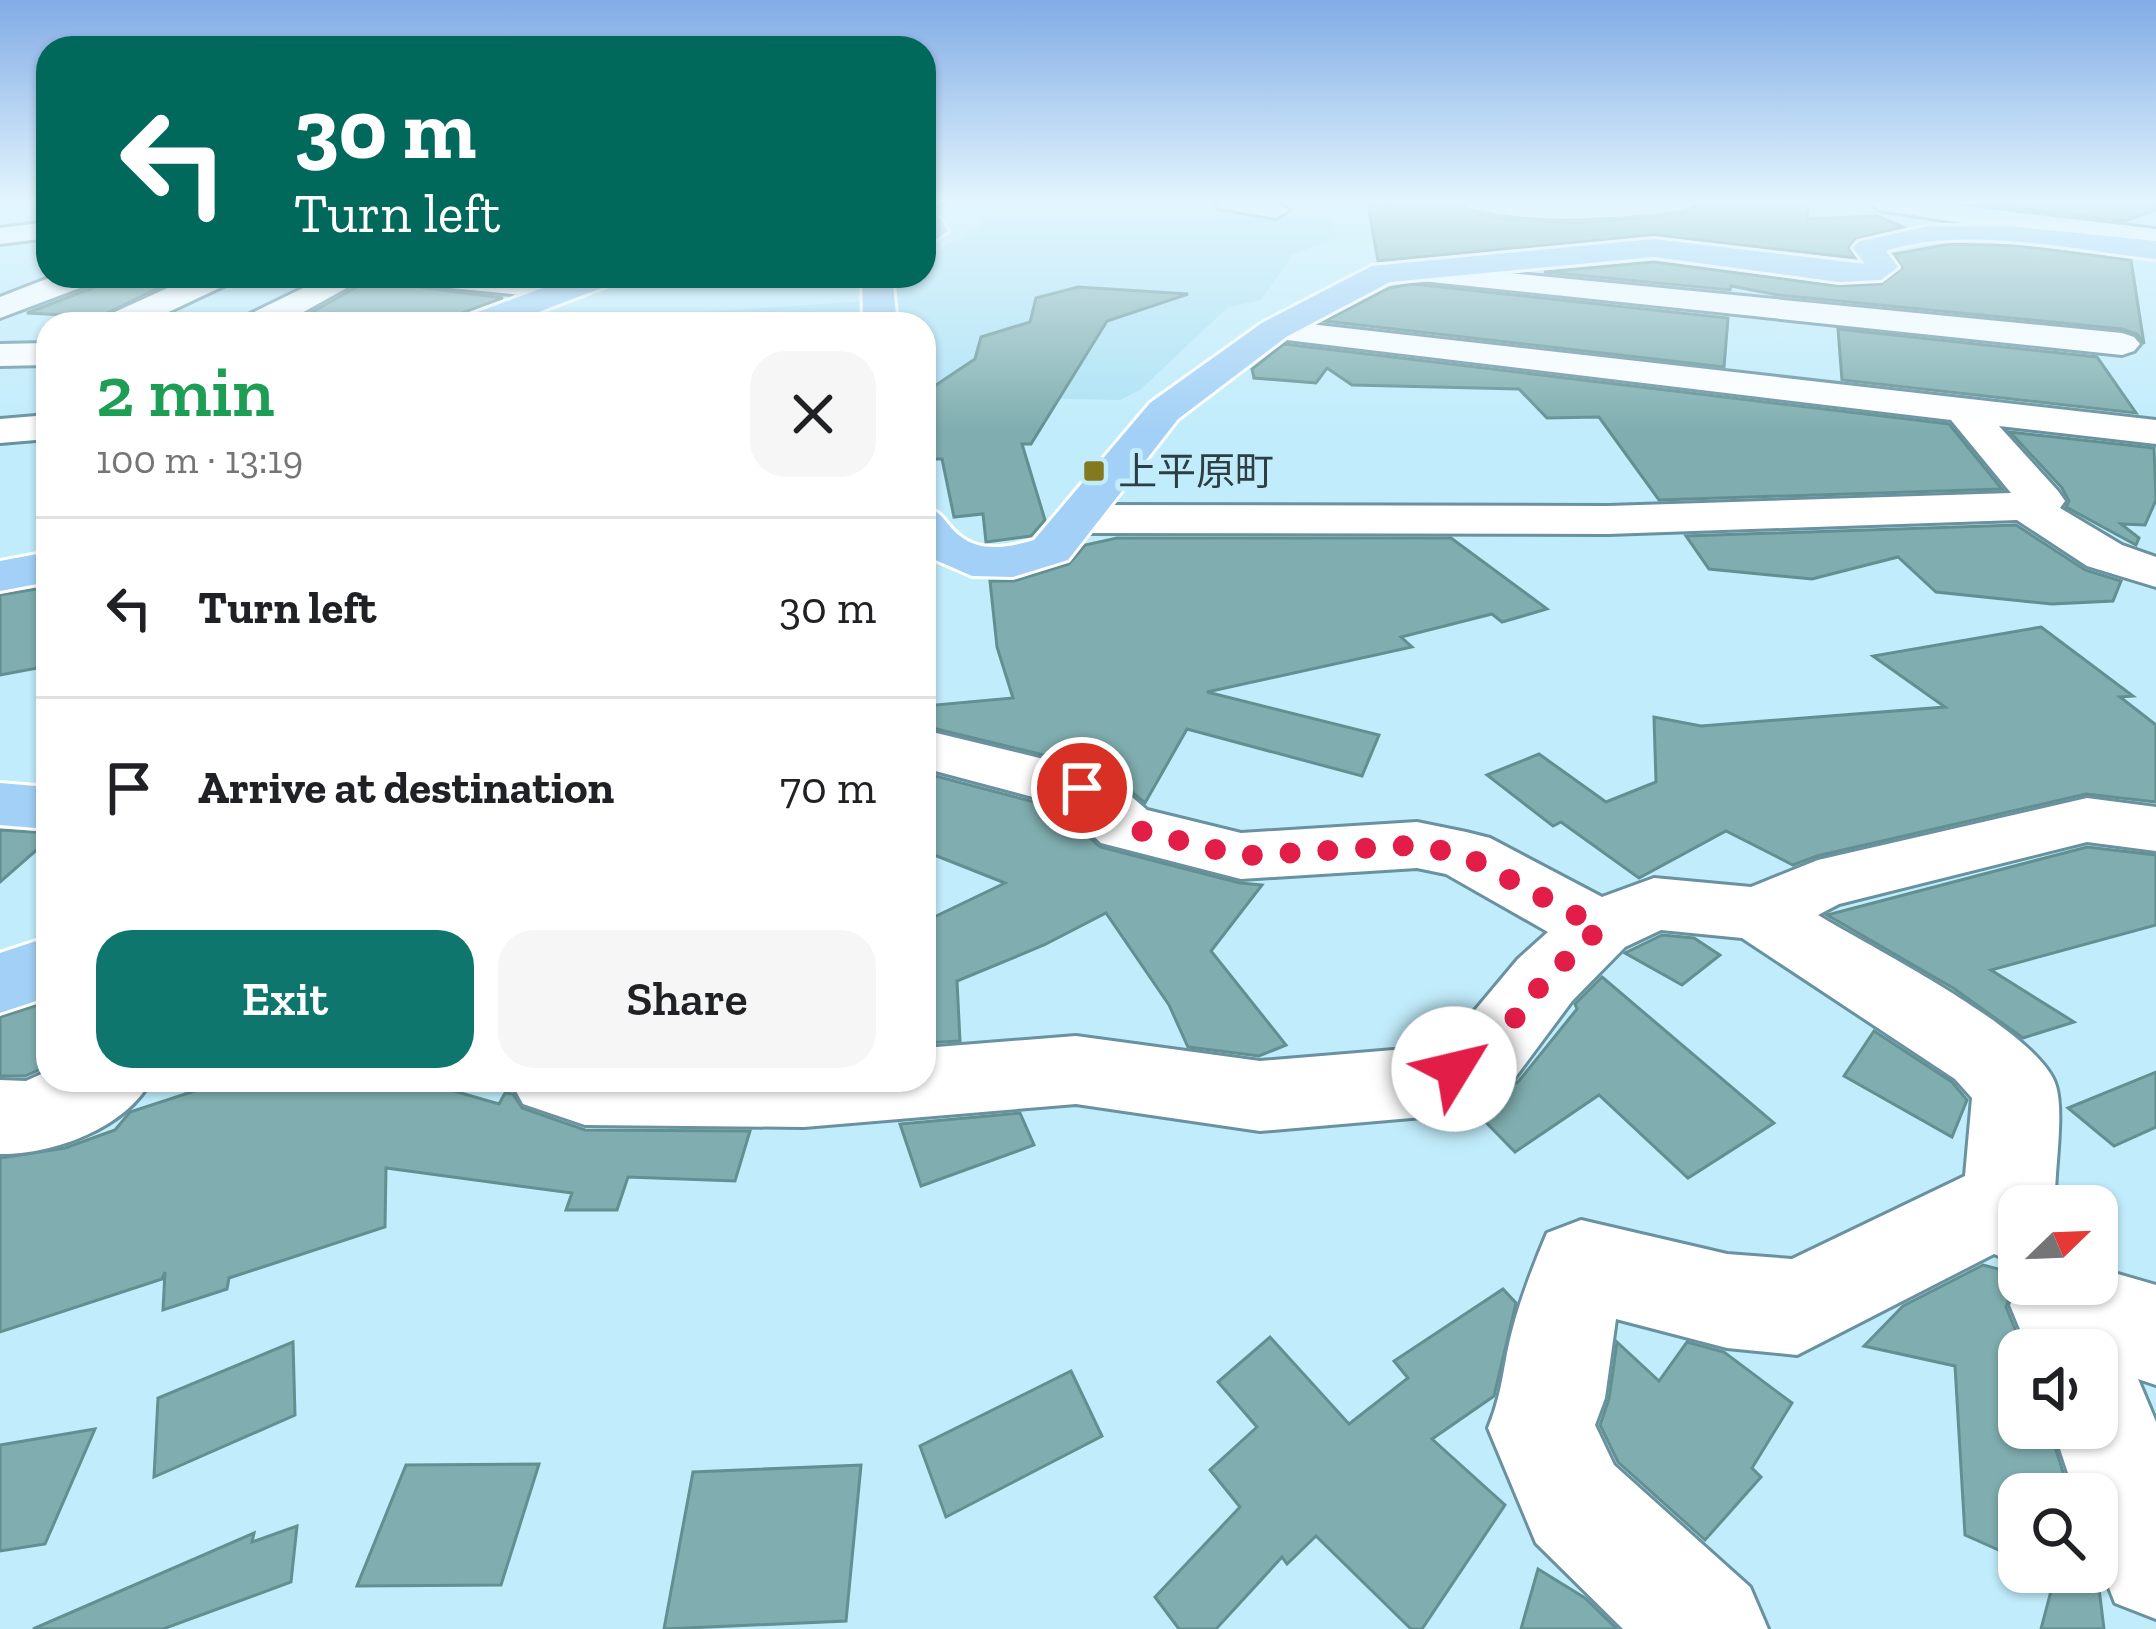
<!DOCTYPE html>
<meta charset="utf-8">
<style>
body{margin:0;font-family:"Zilla Slab","Noto Sans JP",serif;background:#f6f6f6;color:#202124;height:100vh;display:flex;flex-direction:column;font-size:45px;white-space:nowrap}
*{box-sizing:border-box;margin:0}
p{font-size:39px;color:#757577}
.icon{flex:none;width:66px;height:66px;fill:none;stroke:currentColor;stroke-width:2;stroke-linecap:round;stroke-linejoin:round}
.map{position:relative;flex:1;overflow:hidden}
.details{position:absolute;left:36px;top:312px;width:900px;height:780px;display:flex;flex-direction:column;background:#fff;border-radius:36px;box-shadow:0 3px 9px #0004}
.details>*{flex:none}
.banner{position:absolute;left:36px;top:36px;width:900px;height:252px;border-radius:36px;box-shadow:0 3px 9px #0004;background:#00695c;color:#fff;overflow:hidden}
.needle{width:78px;rotate:67deg}
.tools{position:absolute;left:1998px;top:1185px;display:grid;gap:24px}
.tools a{display:grid;place-items:center;width:120px;height:120px;border-radius:24px;background:#fff;box-shadow:0 3px 9px #0004;font-size:60px}
.pin{position:absolute;display:grid;place-items:center;width:102px;height:102px;color:#fff;margin:-51px;border:6px solid #fff;border-radius:50%;box-shadow:0 3px 12px #0007}
.me{position:absolute;width:132px;margin:-66px;rotate:54deg;stroke-linejoin:round;filter:drop-shadow(0 0 9px #0008)}
.turn{display:flex;align-items:center;gap:42px;height:252px;padding:0 60px;font-size:54px}
.turn .icon{width:156px;height:156px;stroke-width:2.5}
.turn b{display:block;font-size:84px;line-height:102px}
.round{display:grid;place-items:center;flex:none;width:126px;height:126px;border-radius:36px;background:#f6f6f6}
.headline{display:flex;align-items:center;justify-content:space-between;height:204px;padding:0 60px}
h1{font-size:72px;font-weight:600;line-height:90px;color:#1e9e55}
.button{display:flex;gap:24px;margin-top:auto;padding:24px 60px}
.button a{flex:1;height:138px;border-radius:36px;background:#0f766e;color:#fff;font-size:48px;font-weight:600;line-height:138px;text-align:center}
.button a+a{background:#f6f6f6;color:#202124}
ul{padding:0;list-style:none}
li{display:flex;align-items:center;gap:36px;height:180px;padding:0 60px;border-top:3px solid #e0e0e0}
li div{flex:1}
li b{display:block;font-size:45px}
li em{font-style:normal}
.map>svg:first-child{display:block}
</style>
<div class="map">
<svg width="2156" height="1629" viewBox="0 0 2156 1629">
<rect width="100%" height="100%" fill="#c1ecfb"/>
<g fill="#ade2f4">
<path d="M972,202H1149L1294,215L1333,220L1337,239L1293,254L1261,300L1228,307L1140,390L1120,400L924,396V324H895L887,290L899,276H924V258L981,227L980,206Z"/>
<path d="M866,301L871,324H587L601,319Z"/>
</g>
<g fill="#80aeb0" stroke="#628f90" stroke-width="3">
<path d="M1461,202L1468,212L1495,218L1577,223L1685,214L1702,202H1807L1808,219L1877,216L1903,227L1855,239L1849,248L1855,258L1654,235L1378,261L1368,205Z"/>
<path d="M2156,202V210L2125,221L1975,203Z"/>
<path d="M1950,244L2020,246L2131,260L2144,344L2137,334L2122,329L1778,295L1731,286L1730,290L1544,272L1654,262L1838,286L1881,284L1902,268L1894,254Z"/>
<path d="M101,276H183L99,317L27,313L95,287Z"/>
<path d="M364,283L412,286L503,298L462,313L455,324H291Z"/>
<path d="M1412,284L1728,318L1724,367L1325,321L1389,288Z"/>
<path d="M1078,287L1188,294L1107,321L1031,444H1022L1045,520L1031,536L986,542L983,514L954,517L942,459H932L924,393L975,359L981,337L1030,322L1036,298Z"/>
<path d="M1838,329L2097,357L2136,413L1842,380Z"/>
<path d="M1284,344L1949,424L2002,489L1659,500L1599,417L1547,418L1519,389L1352,385L1327,368L1316,383L1254,378L1252,369Z"/>
<path d="M2010,432L2154,448L2156,500L2145,525L2121,524L2139,538L2136,545L2066,507L2069,501L2062,488Z"/>
<path d="M2016,525L2085,570L2121,581L2113,601L2052,604L1936,592L1898,557L1812,579L1709,569L1686,536Z"/>
<path d="M1117,538H1451L1547,609L1502,622L1492,614L1401,637L1412,647L1207,692L1379,735L1362,776L1187,729L1145,803L1106,770L924,726V706L1013,698L997,647L990,581H1014L1069,564L1085,545Z"/>
<path d="M48,587V666L0,675V595Z"/>
<path d="M2041,627L2133,696L2120,697L2156,725V802L2086,794L1817,856L1793,865L1726,831L1639,878L1561,822L1553,826L1487,775L1539,754L1606,802L1656,782L1654,717L1701,726L1945,707L1873,656Z"/>
<path d="M924,773L1057,808L1100,847L1240,883L1262,885L1211,951L1286,1045L1259,1056L1188,1047L1169,1005L1106,913L1044,945L957,981L960,1041L924,1043V922L1005,883L924,851Z"/>
<path d="M0,830L48,833V840L0,882Z"/>
<path d="M2087,847L2156,855V925L1991,970L2074,1022L2023,1038L1953,988L1827,915Z"/>
<path d="M1662,935L1694,938L1720,955L1682,985L1625,953Z"/>
<path d="M1602,977L1774,1123L1688,1178L1599,1095L1515,1152L1467,1103L1518,1082L1577,1009L1575,1004Z"/>
<path d="M48,1002L43,1068L25,1076H0V1017Z"/>
<path d="M1874,1031L1952,1082L1967,1100L1952,1137L1844,1076Z"/>
<path d="M2156,1072V1127L2114,1146L2068,1108Z"/>
<path d="M228,1080H416L499,1104L505,1093L513,1094L522,1108L585,1130L750,1131L735,1181L628,1177L617,1210H566L572,1193L386,1168L385,1227L229,1278L227,1289L163,1310L165,1272L162,1279L0,1332V1158L65,1148L115,1130L130,1112Z"/>
<path d="M1020,1113L1034,1145L921,1186L900,1124Z"/>
<path d="M1983,1265L2013,1273L2018,1280L2006,1307L2020,1341L2040,1350H2019V1428H2049L2070,1494H2019V1559L1965,1535L1955,1366L1864,1346L1903,1306Z"/>
<path d="M1503,1289L1516,1303L1494,1396L1432,1439L1505,1505L1422,1629H1411L1316,1536L1287,1564L1282,1557L1216,1629H1179L1155,1597L1240,1507L1210,1470L1257,1427L1218,1382L1270,1337L1349,1424L1408,1378L1394,1361Z"/>
<path d="M293,1342L295,1415L154,1477L158,1398Z"/>
<path d="M1617,1342L1659,1381L1687,1342L1724,1352L1792,1403L1752,1468L1761,1477L1705,1540L1618,1462L1600,1425L1609,1399Z"/>
<path d="M1071,1371L1102,1436L946,1517L920,1446Z"/>
<path d="M95,1429L45,1544L0,1551V1445Z"/>
<path d="M539,1464L501,1585L357,1586L406,1465Z"/>
<path d="M861,1465L846,1621L664,1629L693,1472Z"/>
<path d="M297,1526L291,1582L163,1629H33L254,1533L252,1542Z"/>
<path d="M1538,1569L1585,1598L1617,1629H1521Z"/>
<path d="M2056,1572H2097L2104,1629H2041Z"/>
</g>
<g fill="none" stroke-linecap="round" stroke-linejoin="round">
<defs>
<g id="minor">
<path d="M924,202H941L942,203L924,211Z"/>
<path d="M1215,202H1276L1289,210L1276,218L1219,208Z"/>
<path d="M1465,202H1698L1685,210C1613,218 1540,225 1469,208Z"/>
<path d="M1867,202H1930L2156,229V247L2031,234L1880,210Z"/>
<path d="M48,222V238L0,244V228Z"/>
<path d="M1395,262L2122,333L2134,337L2140,344L2134,351L2122,355L1384,277L1380,271L1384,265Z"/>
<path d="M54,276H97L93,283L0,318V297Z"/>
<path d="M194,276H234L230,283L143,324H99L104,317Z"/>
<path d="M328,276H368L282,324H239L244,317Z"/>
<path d="M405,276C439,276 558,266 578,289L562,299L420,285Z"/>
<path d="M1274,320L2156,420V444L1999,426L2058,491L2065,501L2060,508L2122,545L2156,557V587L2087,566L2017,520L1608,534L1081,533L1064,529L1058,519L1064,509L1081,505L1608,506L2011,493L1951,420L1262,337L1257,330L1262,323Z"/>
<path d="M48,343V365L0,366V344Z"/>
<path d="M48,415V439L0,443V419Z"/>
<path d="M924,730L1105,774L1147,810L1241,833L1417,822L1466,832L1490,838L1602,897L1654,878L1751,887L1818,860L2087,798L2156,807V851L2087,842L1839,904L1818,915C1870,947 2041,1032 2056,1086C2064,1113 2055,1167 2055,1197L2058,1206H2019V1264L1994,1254L1797,1355L1727,1348L1616,1319L1605,1398L1595,1425L1614,1465L1750,1587L1768,1629H1623L1536,1543L1488,1428C1499,1402 1502,1380 1507,1353C1515,1312 1531,1271 1547,1233L1581,1220L1727,1254L1792,1259L1965,1176L1972,1098L1955,1079L1742,938L1661,930L1625,947L1572,1001L1514,1079L1423,1117L1260,1131L1076,1104L804,1127L585,1125L523,1104L510,1080H924V1048L1076,1036L1260,1061L1418,1048L1456,1033L1518,959L1548,932L1446,874L1417,868L1241,879L1101,843L1059,804L924,768Z"/>
<path d="M48,1071V1080H151C126,1128 52,1155 0,1154V1080L26,1081Z"/>
<path d="M2097,1268L2156,1285V1385L2138,1379L2156,1422V1619L2115,1603L2097,1557V1494H2075L2053,1428H2097V1350H2052L2024,1339L2010,1305L2019,1284H2097Z"/>
</g>
<g id="major">
<path d="M924,215L940,218L948,231L924,247Z"/>
<path d="M1929,226H2008L2156,241V259C2076,250 1963,225 1886,251L1898,267L1881,280L1839,282L1654,257L1390,282L1286,337L1178,419L1068,560L1013,577L972,576L924,555V507C945,512 944,524 960,536C981,553 1010,547 1034,540L1150,403L1262,323L1372,266L1654,239L1865,264L1853,248L1858,242Z"/>
<path d="M575,276H619L615,283L507,324H459L464,317Z"/>
<path d="M862,276H892L897,324H863Z"/>
<path d="M48,552V582L0,591V561Z"/>
<path d="M0,783L48,787V829L0,825Z"/>
<path d="M48,937V997L0,1013V953Z"/>
</g>
</defs>
<use href="#minor" stroke="#69919f" stroke-width="6"/>
<use href="#major" stroke="#fff" stroke-width="6"/>
<use href="#minor" fill="#fff" fill-rule="evenodd"/>
<use href="#major" fill="#a3d0f6" fill-rule="evenodd"/>
</g>
<linearGradient id="sky" x2="0" y2="1"><stop stop-color="#82ace6"/><stop offset="0.47" stop-color="#e3f6fd"/><stop offset="1" stop-color="#e3f6fd" stop-opacity="0"/></linearGradient>
<rect width="2156" height="430" fill="url(#sky)"/>
<g fill="none" stroke-linecap="round" stroke-linejoin="round">
<path stroke="#e11d48" stroke-width="21" stroke-dasharray="0 37.8" d="M1082,788L1125,827L1241,856L1417,845L1466,856L1600,928L1545,980L1485,1056L1454,1069"/>
</g>
<rect fill="#837a20" stroke="#c1ecfb" stroke-width="4.5" x="1082" y="459" width="24" height="24" rx="6"/>
<g text-anchor="middle" dominant-baseline="central" stroke-width="10" stroke-linejoin="round" paint-order="stroke">
<g font-size="39" fill="#2d3e44" stroke="#c1ecfb" text-anchor="start">
<text x="1118" y="471">上平原町</text>
</g>
</g>
</svg>
<div class="tools">
<a><svg class="needle" viewBox="-14 -14 28 28"><path d="M0-13l5 13h-10z" fill="#e53935"/><path d="M0 13l5-13h-10z" fill="#757577"/></svg></a>
<a><svg class="icon" aria-label="sound" viewBox="0 0 24 24"><path d="M4 9h4l5-4v14l-5-4H4zM17 9q2 3 0 6"/></svg></a>
<a><svg class="icon" aria-label="search" viewBox="0 0 24 24"><circle cx="10" cy="10" r="6"/><path d="M15 15l6 6"/></svg></a>
</div>
<div class="pin" style="left:1082px;top:788px;background:#d93025"><svg class="icon" aria-label="arrive" viewBox="0 0 24 24"><path d="M6 21V4h12l-3 4 3 4H6"/></svg></div>
<svg class="me" style="left:1454px;top:1069px" viewBox="-20 -20 40 40"><circle r="19" fill="#fff"/><path d="M0-13L10 11 0 6-10 11z" fill="#e11d48"/></svg>
<div class="banner">
<div class="turn"><svg class="icon" aria-label="left" viewBox="0 0 24 24"><path d="M17 20v-9H6M10 6l-5 5 5 5"/></svg><div><b>30 m</b>Turn left</div></div>
</div>
<section class="details">
<div class="headline"><div><h1>2 min</h1><p>100 m · 13:19</p></div><a class="round"><svg class="icon" aria-label="close" viewBox="0 0 24 24"><path d="M6 6l12 12M18 6L6 18"/></svg></a></div>
<ul>
<li><svg class="icon" aria-label="left" viewBox="0 0 24 24"><path d="M17 20v-9H6M10 6l-5 5 5 5"/></svg><div><b>Turn left</b></div><em>30 m</em></li>
<li><svg class="icon" aria-label="arrive" viewBox="0 0 24 24"><path d="M6 21V4h12l-3 4 3 4H6"/></svg><div><b>Arrive at destination</b></div><em>70 m</em></li>
</ul>
<div class="button"><a>Exit</a><a>Share</a></div>
</section>
</div>
